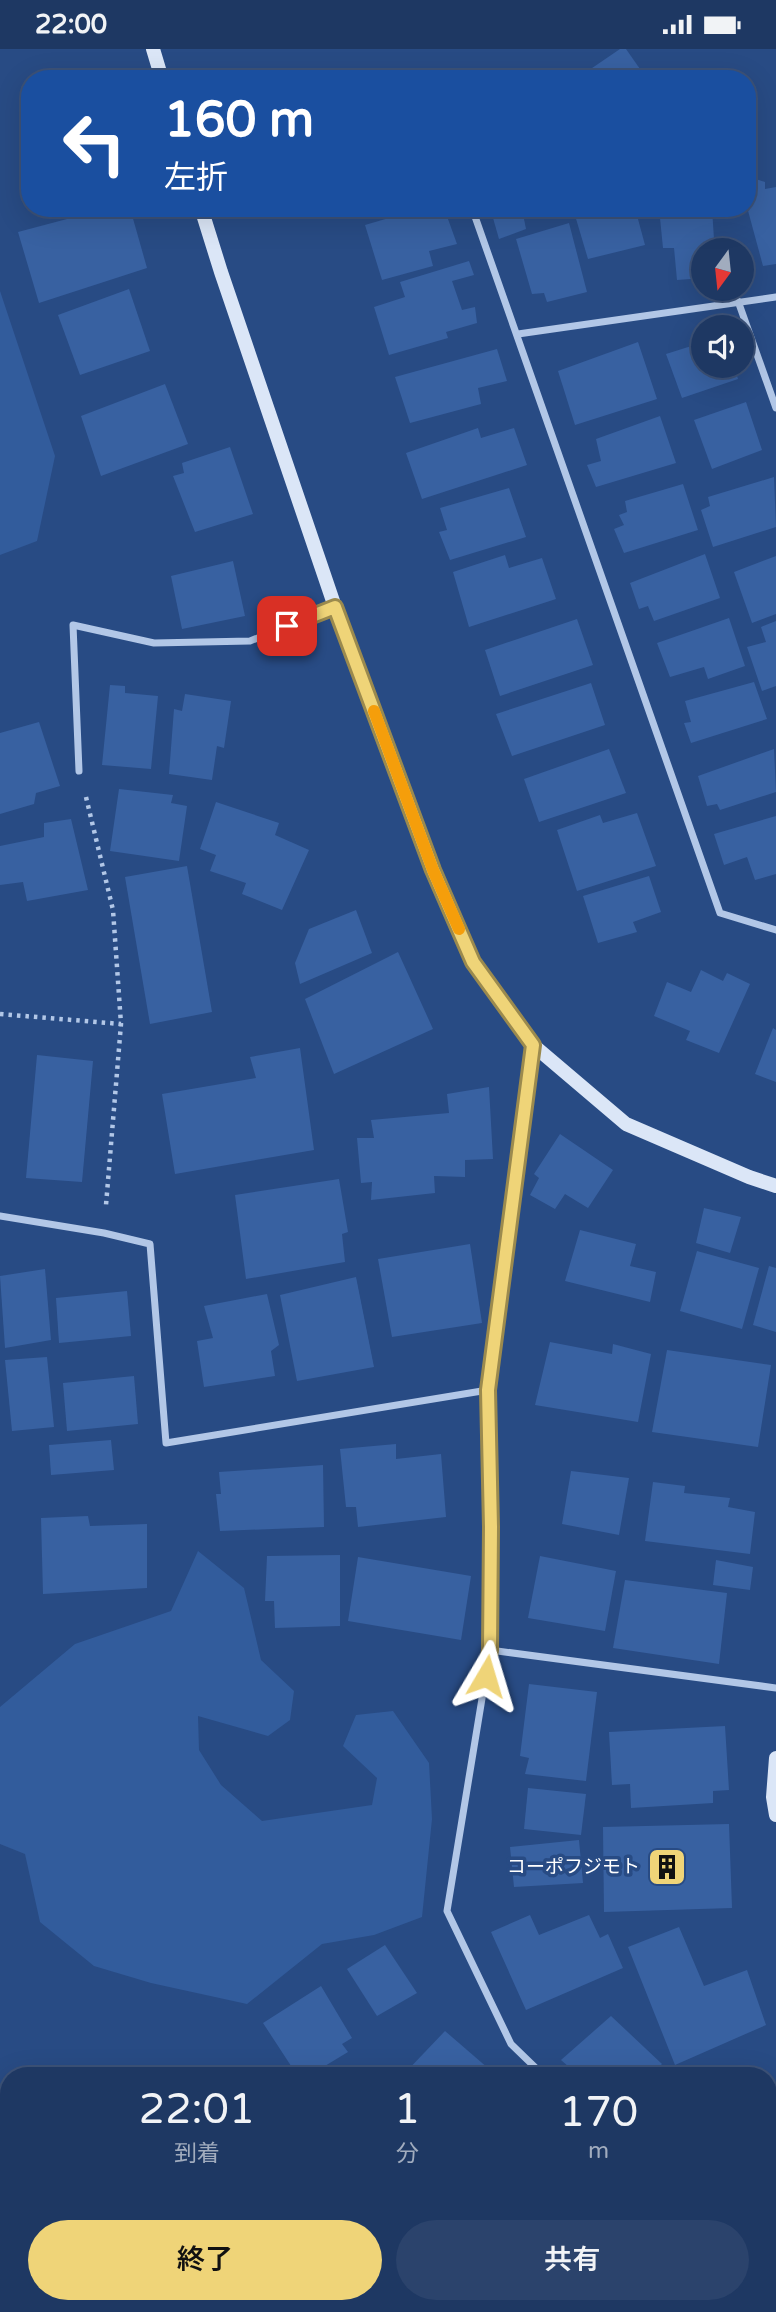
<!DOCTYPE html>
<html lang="ja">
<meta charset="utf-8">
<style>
body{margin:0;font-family:"Varela Round","Noto Sans JP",sans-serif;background:#2b436c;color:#f1f3f6;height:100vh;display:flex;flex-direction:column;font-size:26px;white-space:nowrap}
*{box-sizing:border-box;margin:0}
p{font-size:23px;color:#a1acbe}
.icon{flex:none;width:38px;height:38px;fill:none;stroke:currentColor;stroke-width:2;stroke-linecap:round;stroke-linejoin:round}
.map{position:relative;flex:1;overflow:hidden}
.panel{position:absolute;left:0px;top:2018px;width:777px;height:247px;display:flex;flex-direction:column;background:#1e3863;border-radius:28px 28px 0 0;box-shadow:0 7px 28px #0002,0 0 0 2px #3c5278}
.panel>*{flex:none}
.guide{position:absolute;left:21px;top:21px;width:735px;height:147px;border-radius:28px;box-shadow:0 7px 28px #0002,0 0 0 2px #3c5278;background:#1a4fa0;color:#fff;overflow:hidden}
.needle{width:46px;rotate:195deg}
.fabs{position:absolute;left:691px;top:189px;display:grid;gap:14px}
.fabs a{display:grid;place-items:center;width:63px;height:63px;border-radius:50%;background:#1e3863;box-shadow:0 7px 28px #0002,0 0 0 2px #3c5278;font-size:35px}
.pin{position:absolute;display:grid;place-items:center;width:60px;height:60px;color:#fff;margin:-30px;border-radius:14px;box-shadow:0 4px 10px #0006}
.me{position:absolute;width:77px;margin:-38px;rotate:7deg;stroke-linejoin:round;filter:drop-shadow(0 0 5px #0008)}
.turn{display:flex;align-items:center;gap:24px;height:147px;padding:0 28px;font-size:32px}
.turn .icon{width:91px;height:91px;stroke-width:2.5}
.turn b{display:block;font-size:49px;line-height:60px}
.eta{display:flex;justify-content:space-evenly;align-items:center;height:119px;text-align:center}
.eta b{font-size:42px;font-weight:600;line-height:49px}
.action{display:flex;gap:14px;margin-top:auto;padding:14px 28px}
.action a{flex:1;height:80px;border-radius:42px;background:#efd478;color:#111;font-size:28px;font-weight:600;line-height:80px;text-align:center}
.action a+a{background:#2b436c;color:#f1f3f6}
.status{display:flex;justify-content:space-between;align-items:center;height:49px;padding:0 35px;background:#1e3863;direction:ltr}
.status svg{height:19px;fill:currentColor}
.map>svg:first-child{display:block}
</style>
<div class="status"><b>22:00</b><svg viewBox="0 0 49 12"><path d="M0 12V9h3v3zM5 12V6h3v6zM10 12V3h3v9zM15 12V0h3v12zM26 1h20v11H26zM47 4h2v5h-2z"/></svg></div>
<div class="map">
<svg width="776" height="2263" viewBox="0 0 776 2263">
<rect width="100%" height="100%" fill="#284b84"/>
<g fill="#325c9c">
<path d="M0,242L55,407L37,492L0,506Z"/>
<path d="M198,1502L244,1539L261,1611L294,1642L290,1671L268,1687L198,1667L199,1701L221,1736L262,1772L372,1756L377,1729L343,1697L356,1666L393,1662L429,1714L432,1770L422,1868L374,1886L322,1895L247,1955L151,1934L94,1917L40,1873L25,1805L0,1795V1658L75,1595L171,1562Z"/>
</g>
<g fill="#3861a1">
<path d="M620,0H626L647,30H576Z"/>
<path d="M528,22L529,30H496V28Z"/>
<path d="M747,127L765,133V140L776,138V215L763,217L747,158Z"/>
<path d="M64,159H130L147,219L39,254L18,183L67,170Z"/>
<path d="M423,159H444L457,195L429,202L433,217L382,231L365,176Z"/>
<path d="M591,159H635L645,196L588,210L574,163Z"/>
<path d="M659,159H712L714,190L726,189L727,201H704V229L677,231L674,199H663Z"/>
<path d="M522,160L526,180L499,190L493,169Z"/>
<path d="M569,174L587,243L547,253L544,244L532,245L516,190Z"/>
<path d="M469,212L474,226L452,232L462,261L475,258L477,274L446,283L448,289L389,306L374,258L405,248L400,233Z"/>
<path d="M129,240L150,302L80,326L58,266Z"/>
<path d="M638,293L657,350L575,376L558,322Z"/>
<path d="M704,293V317H734L738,330L682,349L666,305Z"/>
<path d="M497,300L507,332L478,339L481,355L410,374L395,328Z"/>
<path d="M165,335L188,395L101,427L81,367Z"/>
<path d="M746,353L762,401L712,420L694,371Z"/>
<path d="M660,367L676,414L596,438L587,416L601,412L596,390Z"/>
<path d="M478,379L481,389L514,379L527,416L422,450L406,404Z"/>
<path d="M230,398L253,465L195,483L173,427L184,424L182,414Z"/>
<path d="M774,428L776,478L713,498L701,461L710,457L708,448Z"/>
<path d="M683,435L698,481L624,504L614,480L624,476L619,466L627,463L625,452Z"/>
<path d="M509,439L526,488L450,511L439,483L447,481L440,459Z"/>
<path d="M705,505L720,549L654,572L648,557L639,560L630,534Z"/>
<path d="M505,506L509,519L542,509L556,550L469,578L453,523Z"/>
<path d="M776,507V565L752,574L734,523Z"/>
<path d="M233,512L245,567L182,580L171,527Z"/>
<path d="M729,569L745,617L708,630L704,618L670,628L657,594Z"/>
<path d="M577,570L593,616L500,647L485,601Z"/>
<path d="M776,572V637L762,642L747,598L766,593L761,578Z"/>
<path d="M754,633L767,670L691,694L684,674L691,673L685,652Z"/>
<path d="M591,634L605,676L512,707L496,665Z"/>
<path d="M110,636L125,637V644L158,647L151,720L102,716Z"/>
<path d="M185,645L231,652L224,699L217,697L212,731L169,725L174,660L182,662Z"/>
<path d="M39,673L60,737L36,744L34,755L0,765V684Z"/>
<path d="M609,700L626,744L539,773L524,730Z"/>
<path d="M774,700L776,743L720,761L717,755L707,757L698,727Z"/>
<path d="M119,740L173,746L171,754L187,757L179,812L110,802Z"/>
<path d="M216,753L279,774L275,786L309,801L282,861L242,845L246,834L210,822L216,806L200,800Z"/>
<path d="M637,764L656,817L577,842L557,781L600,766L603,774Z"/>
<path d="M776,767V825L755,831L747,808L724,816L714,785Z"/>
<path d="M71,770L88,841L27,852L23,833L0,836V797L44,788V774Z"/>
<path d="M187,817L212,963L150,975L125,828Z"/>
<path d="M649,827L661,863L633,873L637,883L598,894L583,847Z"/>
<path d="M356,861L372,904L300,935L295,914L309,880Z"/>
<path d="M398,903L433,980L334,1025L305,950Z"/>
<path d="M701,921L723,932L727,924L750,935L719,1004L686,991L690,982L654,967L667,933L691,943Z"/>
<path d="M773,979L776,981V1033L755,1025Z"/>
<path d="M300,999L314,1101L175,1125L162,1045L256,1029L250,1008Z"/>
<path d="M37,1006L93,1012L82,1133L26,1129Z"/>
<path d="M489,1038L493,1110L465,1111V1128L434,1127L435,1144L371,1151L372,1133L361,1134L357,1089H374L371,1071L449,1064L447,1045Z"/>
<path d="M560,1085L613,1121L588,1159L565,1145L555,1160L530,1146L539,1129L534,1125Z"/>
<path d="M339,1130L348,1183L342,1185L345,1213L246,1230L235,1146Z"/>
<path d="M704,1159L741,1168L730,1204L696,1194Z"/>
<path d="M580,1181L636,1195L630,1217L656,1223L650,1253L565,1232Z"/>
<path d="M470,1195L482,1274L392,1288L378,1210Z"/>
<path d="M697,1202L759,1219L742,1280L680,1262Z"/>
<path d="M769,1217L776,1219V1283L753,1276Z"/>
<path d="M45,1220L51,1291L5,1299L0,1227Z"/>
<path d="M356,1228L374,1318L297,1332L280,1246Z"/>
<path d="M127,1242L131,1287L59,1294L56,1249Z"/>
<path d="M267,1245L279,1296L271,1302L275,1327L204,1338L197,1292L213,1289L204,1257Z"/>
<path d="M550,1293L612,1305L613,1295L651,1305L638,1373L535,1356Z"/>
<path d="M667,1301L771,1316L758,1398L652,1383Z"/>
<path d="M47,1308L54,1378L12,1382L5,1311Z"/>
<path d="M134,1327L138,1375L67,1382L63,1334Z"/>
<path d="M111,1391L114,1421L51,1426L49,1396Z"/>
<path d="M396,1395V1410L441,1405L446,1468L358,1478L356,1458H346L340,1400Z"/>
<path d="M323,1416L324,1478L220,1482L216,1445H221L219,1423Z"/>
<path d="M571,1422L629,1429L619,1486L562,1475Z"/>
<path d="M653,1433L685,1437L684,1444L730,1449L728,1458L755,1463L750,1505L645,1492Z"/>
<path d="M88,1467L90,1477L147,1475V1539L43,1545L41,1469Z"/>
<path d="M340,1506V1577L275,1579L274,1552H265L267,1507Z"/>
<path d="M540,1507L616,1522L605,1582L528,1569Z"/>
<path d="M358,1508L471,1527L461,1591L348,1572Z"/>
<path d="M716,1511L753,1518L750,1541L713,1536Z"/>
<path d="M625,1531L727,1544L719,1615L613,1599Z"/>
<path d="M529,1635L597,1643L586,1732L525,1725L529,1709L520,1707Z"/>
<path d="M725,1677L729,1741L713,1742V1754L631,1759L630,1735L612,1736L609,1683Z"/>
<path d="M528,1739L586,1745L581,1786L524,1780Z"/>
<path d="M729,1775L732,1859L604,1863L603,1778Z"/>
<path d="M579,1791L583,1834L514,1838L510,1798Z"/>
<path d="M530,1866L539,1886L589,1866L600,1889L608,1885L623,1919L526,1961L491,1883Z"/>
<path d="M679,1878L704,1937L747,1921L766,1976L675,2016L628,1898Z"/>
<path d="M385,1896L417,1944L377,1967L347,1920Z"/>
<path d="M321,1937L352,1989L342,1995L348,2003L310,2026H297L263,1974Z"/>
<path d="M611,1967L662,2015L649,2026H578L561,2011Z"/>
<path d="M445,1982L496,2026L404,2025Z"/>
<path d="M0,2127L9,2137V2149L0,2159Z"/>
<path d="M9,2213V2256H58L60,2263H1L0,2216Z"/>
<path d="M768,2234L776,2235V2263H760V2256H768Z"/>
<path d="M89,2256H200L179,2263H91Z"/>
<path d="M618,2256H658L653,2263H614Z"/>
</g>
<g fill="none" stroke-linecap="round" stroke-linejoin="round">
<g stroke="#b2c7e7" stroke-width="4.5" stroke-dasharray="3.5 5" stroke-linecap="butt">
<path d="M86,748L113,861L121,975L106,1156"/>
<path d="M0,965L121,975"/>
</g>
<path stroke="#b2c7e7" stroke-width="5" d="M0,2183L9,2174"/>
<g stroke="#b2c7e7" stroke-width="7">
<path d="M472,159L720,864L776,881"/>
<path d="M738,252L776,359"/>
<path d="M518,285L776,248"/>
<path d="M79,722L73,576L154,594L250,592L335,558"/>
<path d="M532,997L488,1341L491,1478L490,1601L447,1862L511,1995L543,2026"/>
<path d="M0,1167L104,1184L150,1195L166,1394L488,1341"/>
<path d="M490,1601L776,1639"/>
<path d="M768,2198L776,2201"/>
</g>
<g stroke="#dbe6f7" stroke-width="14">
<path d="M153,0L162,30"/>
<path d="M201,159L221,223L335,558L433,821L473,913L533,996L626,1075L749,1128L776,1137"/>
<path d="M776,1709L773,1748L776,1766"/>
</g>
</g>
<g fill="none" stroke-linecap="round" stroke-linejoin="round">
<defs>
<path id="route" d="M287,577L335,558L433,821L473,913L533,996L488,1341L491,1478L490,1601L486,1627"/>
</defs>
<use href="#route" stroke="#9b8a4e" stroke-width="18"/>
<use href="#route" stroke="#efd478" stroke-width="12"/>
<path stroke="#f59e0b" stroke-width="12" d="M374,662L433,821L459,880"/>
</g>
<defs>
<symbol id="building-square" viewBox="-11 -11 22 22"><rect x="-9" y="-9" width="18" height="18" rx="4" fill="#efd478" stroke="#284b84"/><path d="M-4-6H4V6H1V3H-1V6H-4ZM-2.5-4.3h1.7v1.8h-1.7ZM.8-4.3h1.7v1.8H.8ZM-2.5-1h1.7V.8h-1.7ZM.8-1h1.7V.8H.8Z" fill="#111"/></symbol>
</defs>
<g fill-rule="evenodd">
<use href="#building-square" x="645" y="1796" width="44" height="44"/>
</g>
<g text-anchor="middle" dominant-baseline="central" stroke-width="7" stroke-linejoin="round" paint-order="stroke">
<g font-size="19" fill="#fff" stroke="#284b84" text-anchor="end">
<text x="640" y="1818">コーポフジモト</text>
</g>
</g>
</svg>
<div class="fabs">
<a><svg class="needle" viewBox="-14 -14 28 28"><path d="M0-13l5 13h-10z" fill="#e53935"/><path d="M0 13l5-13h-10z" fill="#a1acbe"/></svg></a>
<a><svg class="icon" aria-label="sound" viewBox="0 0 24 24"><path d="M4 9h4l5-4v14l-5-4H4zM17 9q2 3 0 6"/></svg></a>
</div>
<div class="pin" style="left:287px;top:577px;background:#d93025"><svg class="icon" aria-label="arrive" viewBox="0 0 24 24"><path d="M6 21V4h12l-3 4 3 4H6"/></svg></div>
<svg class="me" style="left:486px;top:1627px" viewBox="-20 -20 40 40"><path d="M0-17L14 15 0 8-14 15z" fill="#efd478" stroke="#fff" stroke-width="4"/></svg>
<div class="guide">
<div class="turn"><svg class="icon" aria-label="left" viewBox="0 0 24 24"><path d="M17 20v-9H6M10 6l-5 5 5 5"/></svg><div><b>160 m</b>左折</div></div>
</div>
<section class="panel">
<div class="eta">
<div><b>22:01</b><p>到着</p></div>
<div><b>1</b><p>分</p></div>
<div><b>170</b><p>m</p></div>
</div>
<div class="action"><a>終了</a><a>共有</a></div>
</section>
</div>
